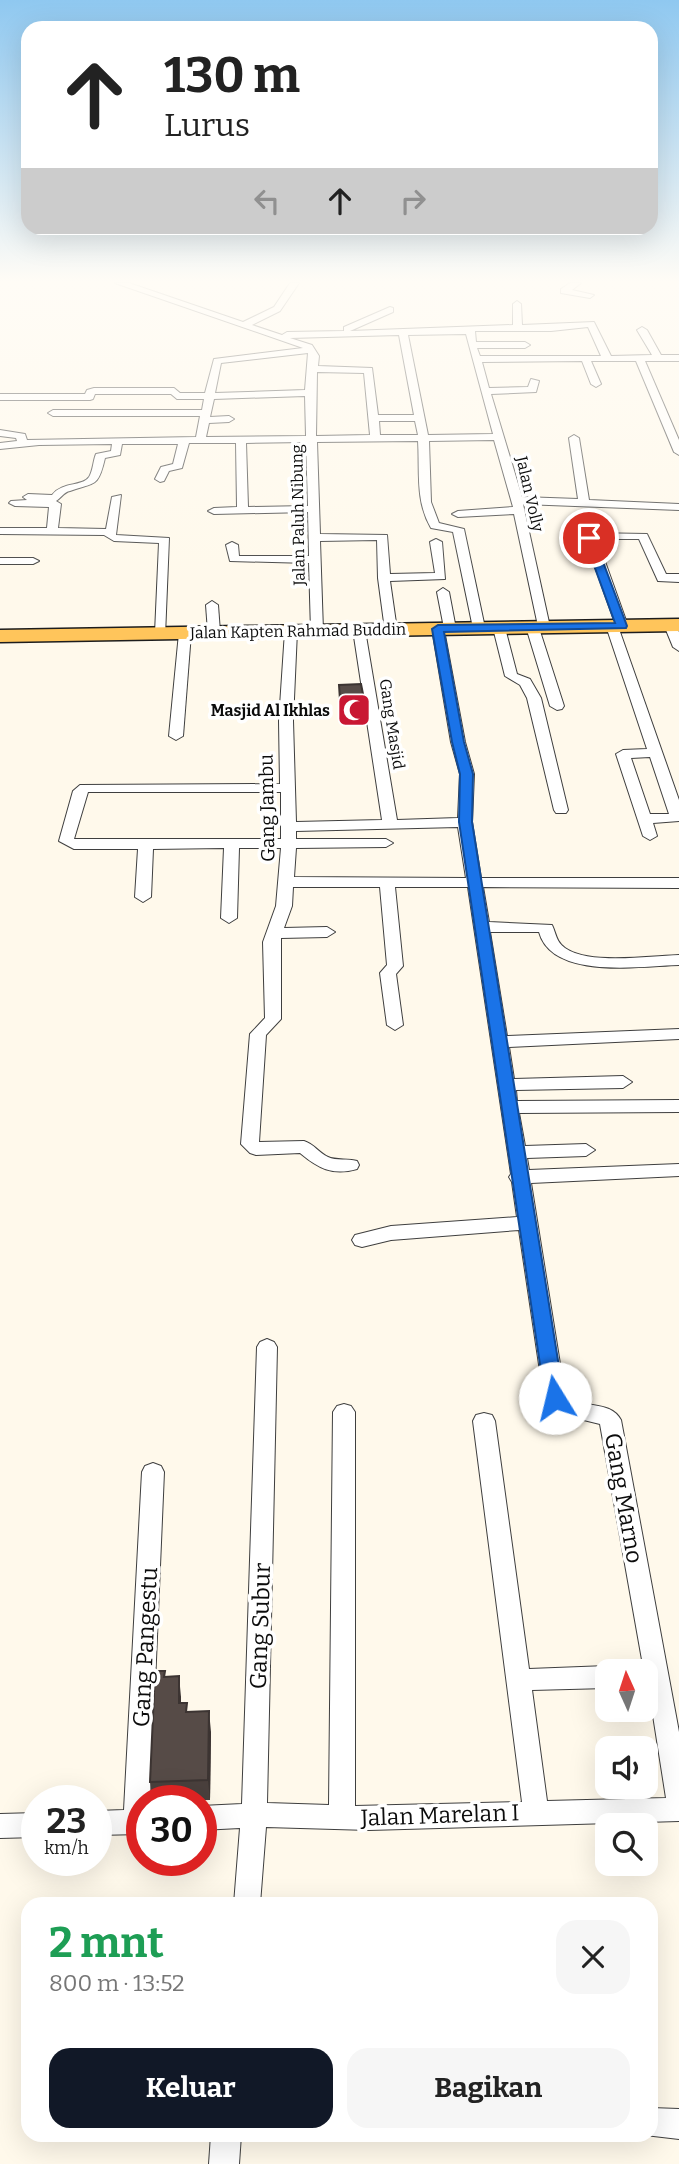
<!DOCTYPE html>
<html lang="id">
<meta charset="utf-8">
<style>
body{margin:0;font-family:Bitter,serif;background:#f6f6f6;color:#222;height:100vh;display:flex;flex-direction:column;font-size:26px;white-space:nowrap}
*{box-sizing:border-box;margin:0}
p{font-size:23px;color:#767676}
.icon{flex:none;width:38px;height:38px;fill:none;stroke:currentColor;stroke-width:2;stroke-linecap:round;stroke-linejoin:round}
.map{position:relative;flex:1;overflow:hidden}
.sheet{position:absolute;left:21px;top:1897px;width:637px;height:245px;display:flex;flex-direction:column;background:#fff;border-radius:21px;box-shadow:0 7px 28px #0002}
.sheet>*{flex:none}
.hud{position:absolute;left:21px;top:21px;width:637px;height:214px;border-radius:21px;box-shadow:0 7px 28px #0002;background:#fff;color:#222;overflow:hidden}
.needle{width:46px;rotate:357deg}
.controls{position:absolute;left:595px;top:1659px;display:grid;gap:14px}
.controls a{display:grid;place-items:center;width:63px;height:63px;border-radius:14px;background:#fff;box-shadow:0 7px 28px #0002;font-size:35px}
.speed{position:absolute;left:21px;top:1785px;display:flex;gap:14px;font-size:35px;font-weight:700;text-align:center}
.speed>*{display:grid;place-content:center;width:91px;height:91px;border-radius:50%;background:#fff;box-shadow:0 7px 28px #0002;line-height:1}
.speed small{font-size:18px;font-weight:400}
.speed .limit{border:10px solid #d22;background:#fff;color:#111}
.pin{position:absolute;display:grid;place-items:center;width:60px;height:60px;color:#fff;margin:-30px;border:4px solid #fff;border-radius:50%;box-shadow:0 2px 7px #0007}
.me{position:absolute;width:77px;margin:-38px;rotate:351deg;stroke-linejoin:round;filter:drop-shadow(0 0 5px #0008)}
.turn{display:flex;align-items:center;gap:24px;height:147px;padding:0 28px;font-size:32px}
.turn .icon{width:91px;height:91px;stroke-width:2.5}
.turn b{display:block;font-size:49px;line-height:60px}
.lanes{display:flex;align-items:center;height:66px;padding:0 28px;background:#0003;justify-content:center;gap:35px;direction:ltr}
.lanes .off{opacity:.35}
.round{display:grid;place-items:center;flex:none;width:74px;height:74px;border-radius:21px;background:#f6f6f6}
.head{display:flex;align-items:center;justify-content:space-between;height:119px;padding:0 28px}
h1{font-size:42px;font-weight:700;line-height:52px;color:#1e9e55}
.cta{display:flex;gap:14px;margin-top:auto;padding:14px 28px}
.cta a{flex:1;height:80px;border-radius:21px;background:#111827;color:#fff;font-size:28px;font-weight:700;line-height:80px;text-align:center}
.cta a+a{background:#f6f6f6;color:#222}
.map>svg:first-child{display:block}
</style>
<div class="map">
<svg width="679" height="2164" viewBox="0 0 679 2164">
<rect width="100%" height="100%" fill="#fff9eb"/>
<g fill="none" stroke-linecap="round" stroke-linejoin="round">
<defs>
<g id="minor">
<path d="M115,283H129L243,322L274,307L290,283H299L280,311L252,325L282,335L287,332L344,331V327L390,307L393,308V312L350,331L513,325V304L517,301L521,304L522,325L594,322L611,356L652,355L637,330L642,327L647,330L661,355H679V361H645L679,440V455L674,452L636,361H591L601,384L596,387L591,384L582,361L482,362L489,388L528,387L531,379L539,381L536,392L491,394L522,497L578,499L569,438L574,435L579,438L589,500L679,504V510L523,504L550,627L544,631L539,628L564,706L562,709L557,710L550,706L526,627L532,623L538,626L514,514L458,517L452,514L458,511L513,507L494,440L429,441L431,502L439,523L464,529L485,628L479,632L473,628L453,532L431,528C415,501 420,471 418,441L317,442L320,534L387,535L390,574L435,573L430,542L436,539L442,542L445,579L390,581L397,630L391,634L385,630L378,578L377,540L320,541L323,631L317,635L311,631L309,563L230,561L226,545L232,542L238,545L239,556H309L308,512L214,514L208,511L214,508L237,507L236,443H189L182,468L169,471L164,481L160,482L155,479L161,467L173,464L178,444H122L120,455L105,458C98,488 95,482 70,491C64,492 61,498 56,501L61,504L58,528L106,529L112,497L121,495L116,535L169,538L165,636H157L155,633L159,543L114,541L104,535L0,534V528H47L49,507L15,506L9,503L11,501L27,500L23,497L28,494L52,495C63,481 82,487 89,477C93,471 93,461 96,454L111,451L112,444L39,445L0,449V443L17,441L16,438L0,436V430L25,434L27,440L196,437L200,416H53L48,413L53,410H202L204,399H177L171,394H95L93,399L90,400H0V394H85L87,390L94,388H174L180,393H205L214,359L303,348ZM588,327L601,356H480L477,348H525L530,345L525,342H476L475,331H551ZM466,334L493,434L428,435L408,335ZM399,335L414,415H378L372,368L318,366L319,356L312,345L290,338ZM308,353L305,390L215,393L221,363ZM317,372L364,373L370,435L316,436ZM305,396L306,436L206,437L209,423L229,422L234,419L229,416L210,417L214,399ZM379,421H415L418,435H380ZM306,442L308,506L248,507L246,443Z"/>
<path d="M570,283H581L572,290L594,295L590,298L561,293V289Z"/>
<path d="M590,533L647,534L666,574H679V582L658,581L639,539H597L628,626L619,629L679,800V821L653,823L657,836L650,840L643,836L616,754L623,750L647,749L606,626L615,623L584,536ZM650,757L669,814H650L631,758Z"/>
<path d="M0,558H33L39,561L33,564H0Z"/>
<path d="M443,588L449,592L456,629L450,633L444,630L465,742L474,774L472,822L481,878H679V888L483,887L489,922L552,925C556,933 556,942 565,948C589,965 650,956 679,955V965C640,966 552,980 539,932H490L507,1036L679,1029V1039L509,1047L514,1079L623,1076L632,1082L623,1088L516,1090L517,1101L679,1100V1112L519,1113L525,1146L586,1144L595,1150L586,1156L527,1158L529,1170L679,1164V1176L531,1183L565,1395C580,1410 610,1399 621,1420L679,1732V1821L369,1830L266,1827L260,1904H234L240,1828L201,1830V1806L242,1804L257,1347L260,1342L267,1339L274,1342L277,1347L267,1803L329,1805L333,1412L337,1406L344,1404L351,1406L355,1412V1806L522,1802L473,1421L476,1415L484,1413L492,1415L495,1421L529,1669L607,1666L616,1671H607V1688L532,1690L547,1801L666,1798L646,1671H644L600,1424L559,1414L544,1398L519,1230L391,1240L362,1247L355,1245L352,1240L355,1235L391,1226L517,1217L512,1182L509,1177L511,1174L468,887H395L403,966L396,974L403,1025L395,1030L387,1025L380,973L387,965L380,887H293L292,906L284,928L327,927L335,932L327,937L281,938V1019L266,1035L259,1142L304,1141C314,1144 319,1153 328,1157C336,1161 348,1158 357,1161L359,1165L357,1169C332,1176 318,1168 300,1153L256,1155L250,1153L241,1144L250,1034L265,1018L263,942L276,906L281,848H239L237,918L229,923L221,918L224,848L153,849L151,897L143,902L135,897L138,849H74L59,841L73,791L80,785L280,784L279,721L285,631L291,627L297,631L293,721L296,822L382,820L353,630L359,626L365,630L397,820L458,818L460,774L451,742L432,629L438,625L444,628L437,592ZM281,792V839H74L88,792ZM458,827L466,878L294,877L296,848L386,847L393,843L386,839H296V831Z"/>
<path d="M212,601L218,605L220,632L214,636L208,632L206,605Z"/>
<path d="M670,621L674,622L679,632V651L673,647L664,625Z"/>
<path d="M499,624L505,628L517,674L530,679L541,698L568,810L566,813H556L554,810L527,698L520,685L505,676L493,628Z"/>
<path d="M185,629L191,633L183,736L176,740L169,736L179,633Z"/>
<path d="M153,1463L161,1466L164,1472L150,1801H142V1834L96,1835V1811L124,1810L142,1472L145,1466Z"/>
<path d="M37,1813V1837L0,1838V1814Z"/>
<path d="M651,2108L679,2109V2139L645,2135H651Z"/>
<path d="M211,2135H241L239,2164H209Z"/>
</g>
<path id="primary" d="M679,619V631L0,642V630Z"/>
</defs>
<use href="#minor" stroke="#3f3f3f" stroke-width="2"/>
<use href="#primary" stroke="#1d1d1d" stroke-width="3"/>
<use href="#minor" fill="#fff" fill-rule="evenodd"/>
<use href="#primary" fill="#ffc55b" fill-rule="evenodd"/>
</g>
<g fill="#4a403d">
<path d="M339,685L364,699V717H340Z"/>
<path d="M166,1677L181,1697V1703H187V1712L211,1732L210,1800L152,1801L150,1782Z"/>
</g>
<g fill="#3c3432">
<path d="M179,1676L181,1697V1724L179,1703Z"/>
<path d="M209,1711L211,1732L210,1800L208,1780Z"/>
</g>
<g fill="#564b47" stroke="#3c3432" stroke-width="2">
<path d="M361,684L364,699L340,700L339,685Z"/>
<path d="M155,1671H165L164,1677L179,1676V1703H187L186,1712L209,1711L208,1780L150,1782Z"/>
</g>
<linearGradient id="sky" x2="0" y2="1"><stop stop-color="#8fc8f0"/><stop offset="0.48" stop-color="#fffcf6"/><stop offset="1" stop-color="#fffcf6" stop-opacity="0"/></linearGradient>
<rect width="679" height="586" fill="url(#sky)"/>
<path fill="#1a73e8" stroke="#114b97" stroke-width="2" d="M589,535L594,538L627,626L626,628L444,632L464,742L473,774L472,822L564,1398L562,1404L555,1406L548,1404L545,1398L459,822L460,774L452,742L432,629L438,625L615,623L584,538Z"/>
<defs>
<symbol id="mosque-square" viewBox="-11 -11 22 22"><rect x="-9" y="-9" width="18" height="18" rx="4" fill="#c91733" stroke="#fff"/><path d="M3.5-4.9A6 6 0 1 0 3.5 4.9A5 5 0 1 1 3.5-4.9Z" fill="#fff"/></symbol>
</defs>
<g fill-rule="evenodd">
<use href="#mosque-square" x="335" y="691" width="38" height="38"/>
</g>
<g text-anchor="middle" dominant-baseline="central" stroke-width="7" stroke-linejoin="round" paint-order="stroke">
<g font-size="16" fill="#0c0c0c" stroke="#fff">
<text transform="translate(530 494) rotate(77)">Jalan Volly</text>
<text transform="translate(298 515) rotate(-91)">Jalan Paluh Nibung</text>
<text transform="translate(298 631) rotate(-1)">Jalan Kapten Rahmad Buddin</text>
<text transform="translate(392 724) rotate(81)">Gang Masjid</text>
</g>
<g font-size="16" font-weight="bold" fill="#0c0c0c" stroke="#fff" text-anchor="end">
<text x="330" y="710">Masjid Al Ikhlas</text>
</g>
<g font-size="19" fill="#0c0c0c" stroke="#fff">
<text transform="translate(267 808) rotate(-91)">Gang Jambu</text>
</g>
<g font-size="23" fill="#0c0c0c" stroke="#fff">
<text transform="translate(624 1498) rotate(80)">Gang Marno</text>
<text transform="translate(260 1626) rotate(-88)">Gang Subur</text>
<text transform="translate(145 1647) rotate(-87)">Gang Pangestu</text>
<text transform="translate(440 1815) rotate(-2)">Jalan Marelan I</text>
</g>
</g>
</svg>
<div class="controls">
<a><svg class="needle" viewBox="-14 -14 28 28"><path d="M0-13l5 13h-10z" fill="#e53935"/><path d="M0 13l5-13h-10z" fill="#767676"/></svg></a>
<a><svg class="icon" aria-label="sound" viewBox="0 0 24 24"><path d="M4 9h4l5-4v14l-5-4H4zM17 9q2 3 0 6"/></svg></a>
<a><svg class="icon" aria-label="search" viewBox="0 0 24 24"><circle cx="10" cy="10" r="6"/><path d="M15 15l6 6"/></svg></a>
</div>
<div class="speed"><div>23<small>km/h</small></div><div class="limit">30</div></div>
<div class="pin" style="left:589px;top:538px;background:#d93025"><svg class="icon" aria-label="arrive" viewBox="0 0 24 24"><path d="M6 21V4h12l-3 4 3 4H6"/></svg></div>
<svg class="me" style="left:555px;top:1398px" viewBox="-20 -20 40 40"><circle r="19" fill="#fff"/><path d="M0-13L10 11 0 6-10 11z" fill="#1a73e8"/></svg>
<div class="hud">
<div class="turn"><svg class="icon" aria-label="ahead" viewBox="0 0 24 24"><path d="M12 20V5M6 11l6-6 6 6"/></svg><div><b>130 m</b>Lurus</div></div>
<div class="lanes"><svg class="icon off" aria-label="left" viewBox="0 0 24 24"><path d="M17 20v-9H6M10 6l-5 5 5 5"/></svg><svg class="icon" aria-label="ahead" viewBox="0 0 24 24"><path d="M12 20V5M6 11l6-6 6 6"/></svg><svg class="icon off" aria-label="right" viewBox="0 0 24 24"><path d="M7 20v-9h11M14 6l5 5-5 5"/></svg></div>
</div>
<section class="sheet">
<div class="head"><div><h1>2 mnt</h1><p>800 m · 13:52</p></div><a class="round"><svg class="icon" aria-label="close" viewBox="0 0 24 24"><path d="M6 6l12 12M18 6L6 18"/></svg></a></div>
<div class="cta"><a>Keluar</a><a>Bagikan</a></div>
</section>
</div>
